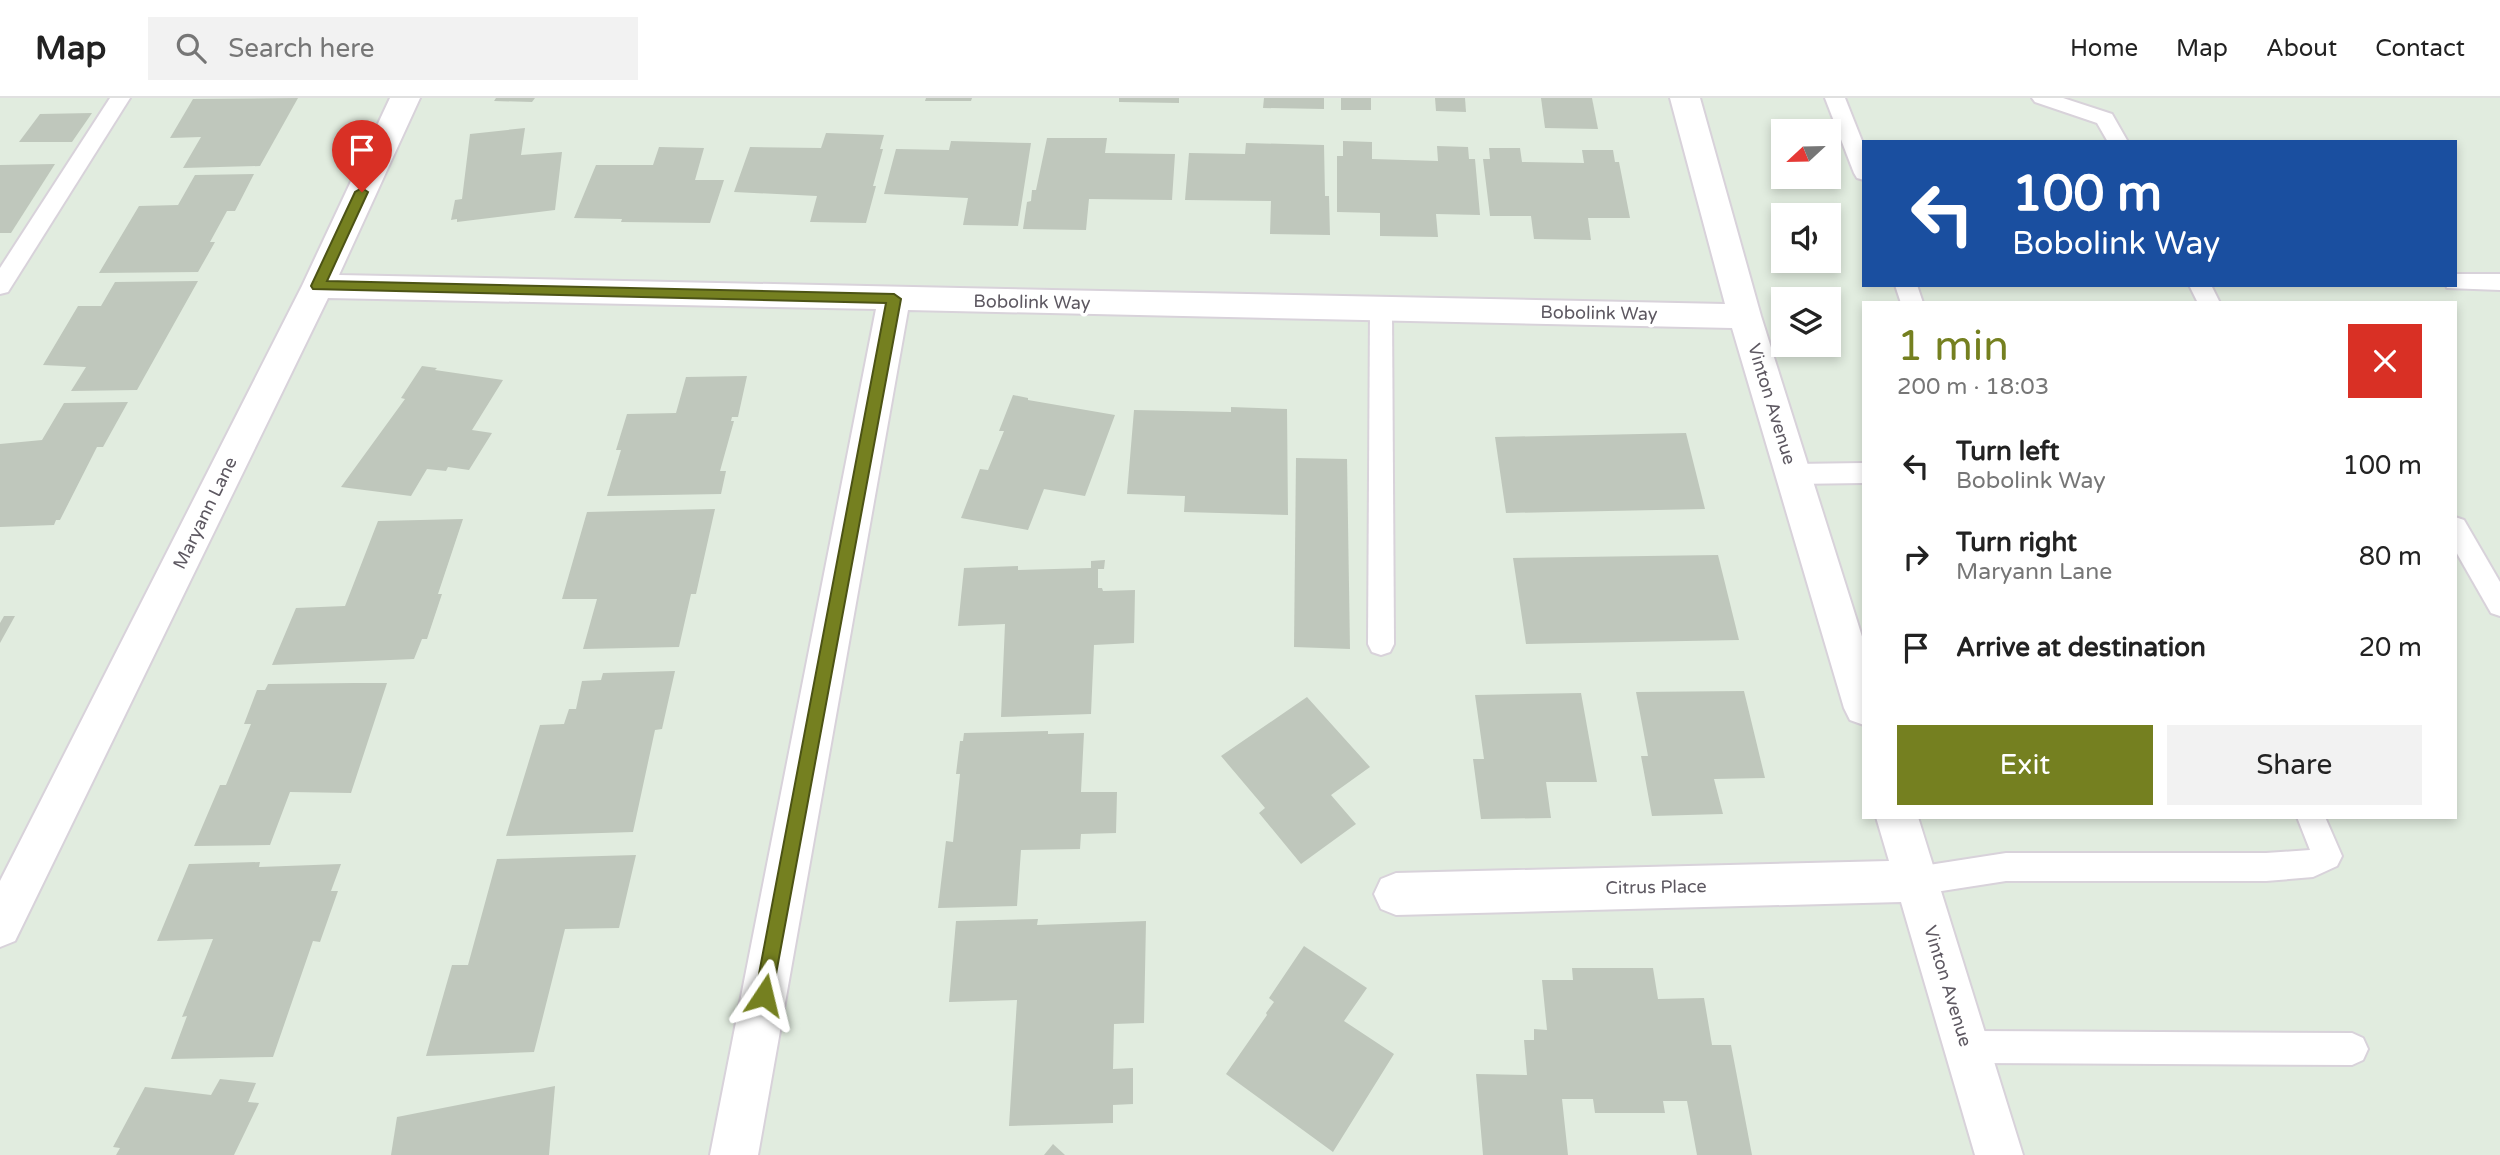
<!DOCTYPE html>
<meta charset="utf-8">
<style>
body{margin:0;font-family:"Varela Round",sans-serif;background:#f2f2f2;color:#222;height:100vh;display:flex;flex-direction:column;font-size:26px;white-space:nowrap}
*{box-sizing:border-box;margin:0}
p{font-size:23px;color:#767676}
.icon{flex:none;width:38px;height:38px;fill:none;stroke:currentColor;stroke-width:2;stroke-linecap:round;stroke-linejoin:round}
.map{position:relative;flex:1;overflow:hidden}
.panel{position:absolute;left:1862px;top:203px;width:595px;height:518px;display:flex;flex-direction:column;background:#fff;border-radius:0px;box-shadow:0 4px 10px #0003}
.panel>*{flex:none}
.hud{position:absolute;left:1862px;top:42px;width:595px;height:147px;border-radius:0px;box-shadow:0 4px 10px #0003;background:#1a4fa0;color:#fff;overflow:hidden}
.needle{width:46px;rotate:248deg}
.tools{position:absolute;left:1771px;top:21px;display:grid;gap:14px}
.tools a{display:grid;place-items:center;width:70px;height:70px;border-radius:0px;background:#fff;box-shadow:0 4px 10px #0003;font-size:35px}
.pin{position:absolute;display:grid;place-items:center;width:60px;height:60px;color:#fff;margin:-72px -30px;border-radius:50% 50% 50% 0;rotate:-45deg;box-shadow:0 0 7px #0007}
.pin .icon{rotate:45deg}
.me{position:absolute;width:77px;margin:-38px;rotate:10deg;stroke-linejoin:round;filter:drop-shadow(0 0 5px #0008)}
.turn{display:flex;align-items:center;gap:24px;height:147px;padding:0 35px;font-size:32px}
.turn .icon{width:91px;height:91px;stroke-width:2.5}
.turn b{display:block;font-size:49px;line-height:60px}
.round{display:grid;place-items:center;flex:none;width:74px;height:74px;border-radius:0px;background:#f2f2f2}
.headline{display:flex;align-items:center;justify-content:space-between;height:119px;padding:0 35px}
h1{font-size:42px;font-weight:600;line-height:52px;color:#758020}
.cta{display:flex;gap:14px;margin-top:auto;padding:14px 35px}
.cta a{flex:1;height:80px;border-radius:0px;background:#758020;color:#fff;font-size:28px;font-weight:600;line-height:80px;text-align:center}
.cta a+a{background:#f2f2f2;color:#222}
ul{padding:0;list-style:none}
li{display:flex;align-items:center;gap:21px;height:91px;padding:0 35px}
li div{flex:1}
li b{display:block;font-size:26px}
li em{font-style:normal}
header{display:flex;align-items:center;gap:42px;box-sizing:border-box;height:98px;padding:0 35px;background:#fff;border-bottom:2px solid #e0e0e0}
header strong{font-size:33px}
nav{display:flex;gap:38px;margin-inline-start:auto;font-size:24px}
.search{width:490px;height:63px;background:#f2f2f2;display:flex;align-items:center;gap:18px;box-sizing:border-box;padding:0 24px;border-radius:0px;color:#767676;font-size:26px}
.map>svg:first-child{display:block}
</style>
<header>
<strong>Map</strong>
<div class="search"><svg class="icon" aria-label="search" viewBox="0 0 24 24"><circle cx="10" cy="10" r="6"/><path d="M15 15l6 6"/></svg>Search here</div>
<nav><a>Home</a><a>Map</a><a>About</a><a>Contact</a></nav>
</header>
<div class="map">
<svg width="2500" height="1057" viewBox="0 0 2500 1057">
<rect width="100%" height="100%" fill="#e1ecdf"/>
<g fill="#bfc7bc">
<path d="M298,0L260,68L183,70L201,39L170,40L193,1Z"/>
<path d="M496,0H535L532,4L494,3Z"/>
<path d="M926,0H972L971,3H925Z"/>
<path d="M1119,0H1179V5L1119,4Z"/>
<path d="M1264,0H1324V11L1263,10Z"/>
<rect x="1341" y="0" width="30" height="12"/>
<path d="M1435,0H1465L1466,14L1436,13Z"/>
<path d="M1541,0H1592L1598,31L1545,30Z"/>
<path d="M92,15L72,44H19L40,16Z"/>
<path d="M525,30L521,57L562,54L555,112L457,124V121L451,122L455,102L462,101L470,36Z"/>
<path d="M826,35L884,37L880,51H883L873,88H876L866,125L810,124L817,98L734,94L750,49L821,50Z"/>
<path d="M1047,40H1107L1105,55L1175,56L1172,102L1089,101L1086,132L1023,131L1027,104L1031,103L1032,92H1036Z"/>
<path d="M951,43L1031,45L1018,128L963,127L968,100L884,96L896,51L949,52Z"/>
<path d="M1343,43L1372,44V61L1438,63L1437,48L1468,49L1469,61H1475L1480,117L1436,116L1438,139L1380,138V115L1337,114V58H1343Z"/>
<path d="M1246,45L1324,47L1325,98H1329L1330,137L1270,136L1271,103L1185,102L1189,55L1245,56Z"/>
<path d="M659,49L704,50L695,82H724L710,125L621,124L622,121L574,120L596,67H653Z"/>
<path d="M1489,50H1520L1522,64L1584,65L1582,52H1613L1615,64H1619L1630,120H1588L1591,142L1534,141L1531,118H1490L1483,61H1490Z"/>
<path d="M55,66L11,135H0V67Z"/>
<path d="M254,76L235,113H227L210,144H215L198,174L99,175L139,108L178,107L195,77Z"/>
<path d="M198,183L137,292L71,293L86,269L43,267L78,208H101L115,184Z"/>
<path d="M422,268L437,270L435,272L503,282L472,332L492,335L469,372L448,369L446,373L427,371L411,398L341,389L405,301L401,300Z"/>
<path d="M747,278L738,319H732L731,323H734L720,373H726L721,396L607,398L621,352H616L627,316L676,315L686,279Z"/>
<path d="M1013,297L1028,300V302L1115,317L1085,398L1044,391L1028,432L961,420L980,371L988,372L1004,333H999Z"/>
<path d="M128,304L103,349H97L60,422H56L54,427L0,429V346L42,342L64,305Z"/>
<path d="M1231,309L1287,311L1288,417L1184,414L1185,398L1127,396L1134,312L1231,314Z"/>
<path d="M1686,335L1705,411L1506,415L1495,339Z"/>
<path d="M1296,360L1347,361L1350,551L1294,549Z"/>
<path d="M715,411L696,496H691L679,549L583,551L597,501H562L587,414Z"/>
<path d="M463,421L438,496H442L427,541H422L414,561L272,567L296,510L345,508L378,423Z"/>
<path d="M1718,457L1739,542L1526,546L1513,460Z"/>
<path d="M1105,462L1104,471H1098V490H1102L1103,493L1135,492L1134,545L1094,547L1091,616L1001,619L1005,526L958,528L964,470L1018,468V472L1091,470V463Z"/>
<path d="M4,518H15L0,545V525Z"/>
<path d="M675,573L662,631L655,632L633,734L506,738L540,627L564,626L569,611H576L582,583L601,582L603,575Z"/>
<path d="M354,585H387L351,695L290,694L270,747L194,748L220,687H226L251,626H244L257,592H265L268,586Z"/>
<path d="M1744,593L1765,680L1714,681L1723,716L1652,718L1641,658H1648L1636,594Z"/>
<path d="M1581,595L1597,684H1546L1551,720L1481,721L1473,661H1484L1475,597Z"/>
<path d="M1307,599L1370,669L1331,697L1356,726L1301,766L1259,715L1265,710L1221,658Z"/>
<path d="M1048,633V636L1084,635L1081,694H1117L1116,735L1081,736L1080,751L1021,752L1017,808L938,810L946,743L953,744L960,676H956L960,643H963L964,635Z"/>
<path d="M636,757L619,830L565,831L534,954L426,958L452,867H468L497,761Z"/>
<path d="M260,764L259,769L341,766L331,793H338L320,844L313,843L273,959L171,961L187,918L182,919L213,841L157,843L189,766Z"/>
<path d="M1038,821L1037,827L1146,823L1144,925L1114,926L1113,971L1133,970V1006L1113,1007V1025L1009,1028L1017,902L949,904L956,823Z"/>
<path d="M1304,848L1367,890L1344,923L1394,956L1333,1054L1226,976L1267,917L1266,915L1274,904L1269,900Z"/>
<path d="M1572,870H1653L1658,901L1704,900L1712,947H1731L1752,1057H1697L1687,1003H1663L1665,1015H1595L1593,1001H1562L1568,1057H1483L1476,976L1527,977L1524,942H1534V931L1547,932L1542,882H1573Z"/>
<path d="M220,981L256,985L248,1004L259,1005L234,1057H116L120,1050L113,1049L145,989L211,997Z"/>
<path d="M555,988L549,1057H391L397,1019Z"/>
<path d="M1053,1046L1065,1057H1044Z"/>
</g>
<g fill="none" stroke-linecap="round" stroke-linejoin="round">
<defs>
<g id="service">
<path d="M110,0H130L8,194L0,196V170Z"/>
<path d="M1825,0H1845L1864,48V82L1857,80L1854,75Z"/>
<path d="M2032,0H2063L2112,16L2128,44H2108L2097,25L2035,4Z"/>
<path d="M2455,176H2500V192L2447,190L2446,187H2455Z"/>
<path d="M1895,187H1917L1923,205H1901Z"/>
<path d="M2189,187H2211L2220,205H2198Z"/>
<path d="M1381,203L1389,205L1392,211L1394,546L1390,554L1381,557L1372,554L1368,546L1370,211L1373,205Z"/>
<path d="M1864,365V385L1793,386L1784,383L1781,376L1784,369L1793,366Z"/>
<path d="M2455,419L2464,422L2500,484V518L2491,515L2455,452Z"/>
<path d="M2297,719H2325L2342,758L2337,768L2313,779L2266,783H2006L1916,797L1906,793L1901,783L1906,773L1916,769L2006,755H2266L2310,752Z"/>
<path d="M1966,933L2352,935L2363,940L2368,951L2363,962L2352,967L1966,965L1955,960L1950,949L1955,938Z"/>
</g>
<g id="minor">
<path d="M390,0H420L339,177L1725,206L1670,0H1700L1761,218L1864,545V627L1850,622L1844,610L1732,230L908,212L758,1057H710L876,211L328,200L15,843L0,849V783L302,188Z"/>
<path d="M1876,719H1918L2023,1057H1975L1901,804L1396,817L1381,811L1374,796L1381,781L1396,775L1889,763Z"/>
</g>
</defs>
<use href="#service" stroke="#d8d2da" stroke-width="4"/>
<use href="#minor" stroke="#d8d2da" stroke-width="4"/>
<use href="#service" fill="#fff" fill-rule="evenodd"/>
<use href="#minor" fill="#fff" fill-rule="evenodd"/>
</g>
<path fill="#758020" stroke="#4c5315" stroke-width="2" d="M362,90L368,94L327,183L894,196L901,201L771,903L764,906L758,903L755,897L886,205L313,191L311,188L355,94Z"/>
<g text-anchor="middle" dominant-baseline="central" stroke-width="7" stroke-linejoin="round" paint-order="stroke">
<g font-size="18" fill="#5d5861" stroke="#fff">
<text transform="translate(1032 204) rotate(1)">Bobolink Way</text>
<text transform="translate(1599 215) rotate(1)">Bobolink Way</text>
<text transform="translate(1772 306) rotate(73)">Vinton Avenue</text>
<text transform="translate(205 415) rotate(-64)">Maryann Lane</text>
<text transform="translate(1656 789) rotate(-1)">Citrus Place</text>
<text transform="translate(1948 888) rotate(73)">Vinton Avenue</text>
</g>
</g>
</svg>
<div class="tools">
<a><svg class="needle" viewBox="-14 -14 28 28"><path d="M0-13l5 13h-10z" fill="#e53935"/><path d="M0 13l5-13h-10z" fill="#767676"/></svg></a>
<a><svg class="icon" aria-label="sound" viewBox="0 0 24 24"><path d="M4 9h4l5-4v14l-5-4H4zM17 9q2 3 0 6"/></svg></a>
<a><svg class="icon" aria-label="layers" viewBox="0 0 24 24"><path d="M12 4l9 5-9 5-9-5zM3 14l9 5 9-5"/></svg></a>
</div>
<div class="pin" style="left:362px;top:94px;background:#d93025"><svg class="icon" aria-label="arrive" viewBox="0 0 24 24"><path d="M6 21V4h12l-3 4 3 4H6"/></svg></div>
<svg class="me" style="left:764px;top:897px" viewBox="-20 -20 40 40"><path d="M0-17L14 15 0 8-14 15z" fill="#758020" stroke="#fff" stroke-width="4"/></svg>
<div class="hud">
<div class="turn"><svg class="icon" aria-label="left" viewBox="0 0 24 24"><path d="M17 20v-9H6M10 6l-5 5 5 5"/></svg><div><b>100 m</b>Bobolink Way</div></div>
</div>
<section class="panel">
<div class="headline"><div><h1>1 min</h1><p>200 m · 18:03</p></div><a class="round" style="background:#d93025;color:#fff"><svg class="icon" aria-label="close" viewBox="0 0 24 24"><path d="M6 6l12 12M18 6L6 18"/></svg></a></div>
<ul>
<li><svg class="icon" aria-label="left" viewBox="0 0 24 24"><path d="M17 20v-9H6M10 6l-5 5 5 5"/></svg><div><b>Turn left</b><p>Bobolink Way</p></div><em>100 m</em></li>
<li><svg class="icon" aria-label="right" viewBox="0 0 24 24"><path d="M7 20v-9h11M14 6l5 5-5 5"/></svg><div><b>Turn right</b><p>Maryann Lane</p></div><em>80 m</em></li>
<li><svg class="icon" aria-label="arrive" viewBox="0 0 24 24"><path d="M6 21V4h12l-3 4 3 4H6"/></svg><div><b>Arrive at destination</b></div><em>20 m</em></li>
</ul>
<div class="cta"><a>Exit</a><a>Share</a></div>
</section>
</div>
